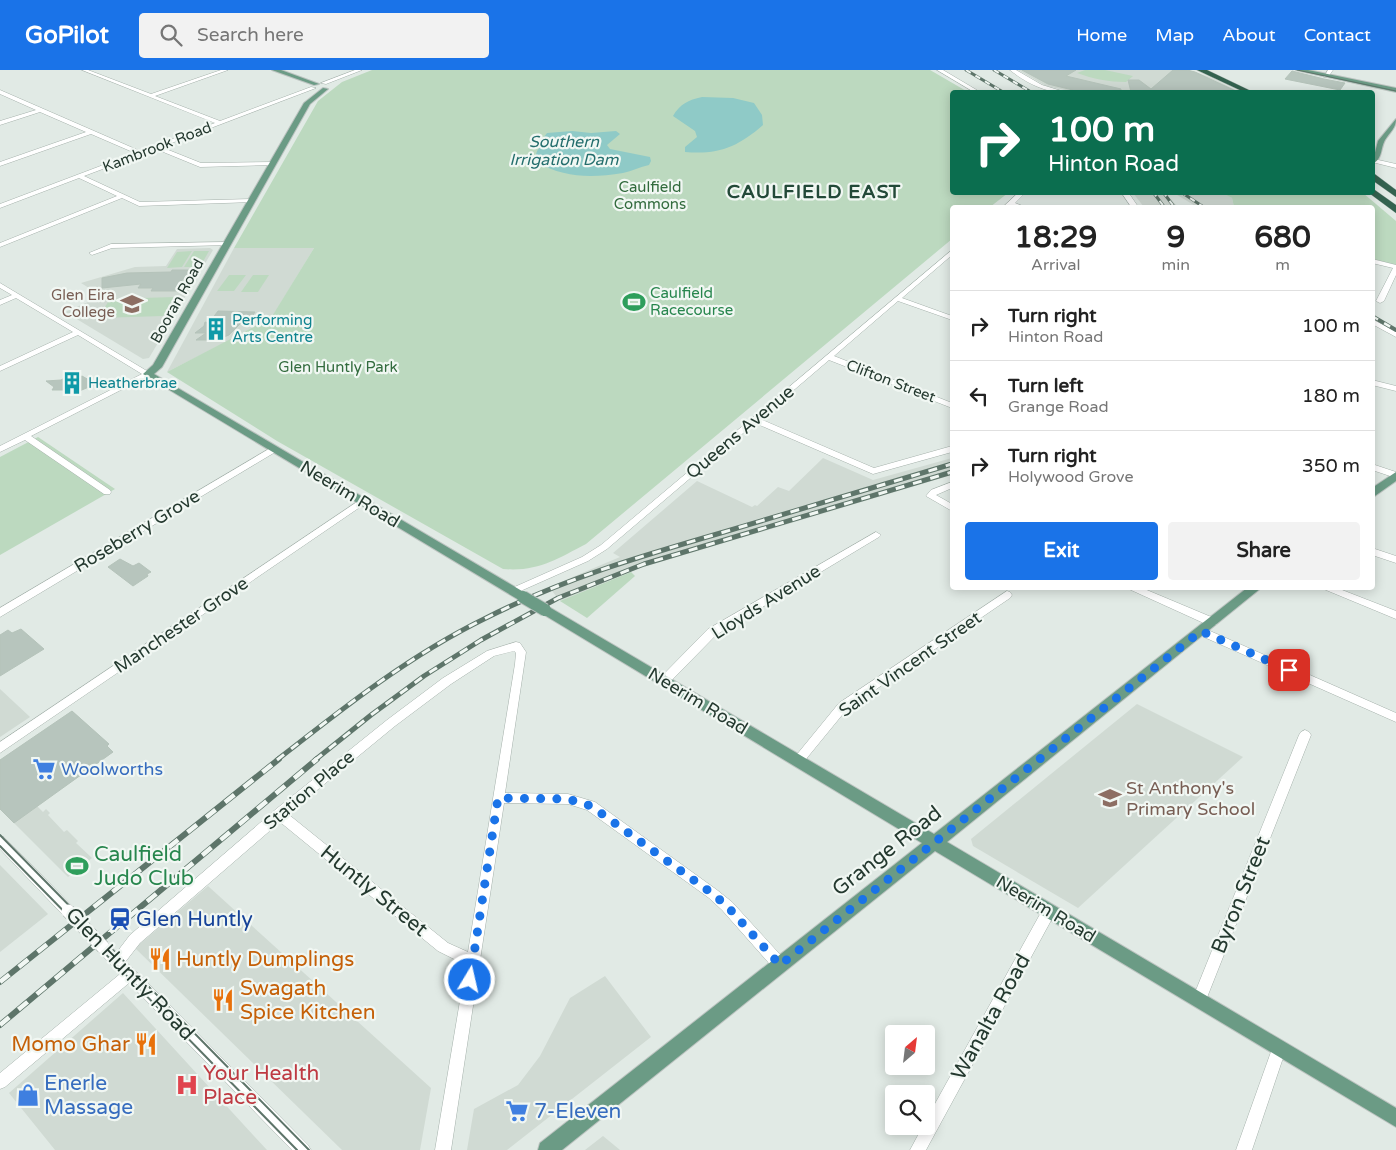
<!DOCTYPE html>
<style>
body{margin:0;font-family:"Varela Round",sans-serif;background:#f2f2f2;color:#222;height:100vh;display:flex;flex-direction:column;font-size:19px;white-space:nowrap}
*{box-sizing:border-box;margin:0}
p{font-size:16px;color:#767676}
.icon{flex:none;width:28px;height:28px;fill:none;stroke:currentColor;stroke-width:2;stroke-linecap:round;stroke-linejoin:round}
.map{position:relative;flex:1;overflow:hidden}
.details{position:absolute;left:950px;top:135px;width:425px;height:385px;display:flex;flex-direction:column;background:#fff;border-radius:5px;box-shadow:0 2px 12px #0003}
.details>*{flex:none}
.guide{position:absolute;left:950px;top:20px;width:425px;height:105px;border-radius:5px;box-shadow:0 2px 12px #0003;background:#0b6e4f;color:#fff;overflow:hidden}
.needle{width:32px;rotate:28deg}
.fabs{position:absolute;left:885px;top:955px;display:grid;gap:10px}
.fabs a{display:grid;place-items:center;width:50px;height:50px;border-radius:5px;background:#fff;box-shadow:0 2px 12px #0003;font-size:25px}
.pin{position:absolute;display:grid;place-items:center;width:42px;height:42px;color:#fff;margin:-21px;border-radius:10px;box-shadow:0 2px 8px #0006}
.me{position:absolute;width:55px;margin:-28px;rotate:9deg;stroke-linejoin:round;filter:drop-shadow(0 0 4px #0008)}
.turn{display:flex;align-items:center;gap:18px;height:105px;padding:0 15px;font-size:22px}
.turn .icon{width:65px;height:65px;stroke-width:2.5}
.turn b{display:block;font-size:35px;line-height:42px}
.eta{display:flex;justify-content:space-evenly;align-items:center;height:85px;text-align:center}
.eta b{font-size:30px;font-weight:700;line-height:35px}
.cta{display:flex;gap:10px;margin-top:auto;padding:10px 15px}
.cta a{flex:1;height:58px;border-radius:5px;background:#1a73e8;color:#fff;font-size:20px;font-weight:700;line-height:58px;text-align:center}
.cta a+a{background:#f2f2f2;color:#222}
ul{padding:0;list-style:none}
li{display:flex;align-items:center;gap:15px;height:70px;padding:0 15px;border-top:1px solid #e0e0e0}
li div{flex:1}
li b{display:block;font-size:19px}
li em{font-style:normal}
header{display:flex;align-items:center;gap:30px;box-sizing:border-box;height:70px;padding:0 25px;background:#1a73e8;color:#fff}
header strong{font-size:24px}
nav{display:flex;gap:28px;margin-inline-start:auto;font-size:18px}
.search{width:350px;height:45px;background:#f2f2f2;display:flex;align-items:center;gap:12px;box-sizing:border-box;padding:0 18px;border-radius:5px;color:#767676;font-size:19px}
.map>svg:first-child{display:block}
</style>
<header>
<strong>GoPilot</strong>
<div class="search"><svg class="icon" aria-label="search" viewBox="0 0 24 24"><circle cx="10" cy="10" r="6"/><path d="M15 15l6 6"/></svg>Search here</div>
<nav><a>Home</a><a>Map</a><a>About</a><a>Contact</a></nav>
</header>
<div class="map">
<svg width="1396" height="1080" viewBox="0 0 1396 1080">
<rect width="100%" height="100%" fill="#e1eae5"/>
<g fill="#d0dad3">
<path d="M1018,0H1189L1210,7L1240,22H1076L1046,16Z"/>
<path d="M1133,123H1165L1178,137H1144Z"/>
<path d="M1174,123H1222L1232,128L1234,137H1197Z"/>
<path d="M210,178L213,180L149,288L143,289L65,242L102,226L81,213L135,197L166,196L177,179Z"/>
<path d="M234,178H314L271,249L167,302Z"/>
<path d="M823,388L873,410L952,388V405L637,499L560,531L549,517L620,487L613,483L697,411L752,437L755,435L757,436L778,417L789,421Z"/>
<path d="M0,619L30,647L0,667Z"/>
<path d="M1137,634L1243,687L1078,838L973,776L971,769Z"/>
<path d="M72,641L109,674L107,676L113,682L37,736L43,742L46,739L50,743L48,745L64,762L67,760L78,771L76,773L92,788L68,807L0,739V690Z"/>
<path d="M0,795L48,844L0,882Z"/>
<path d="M208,816L431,1018L420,1080H342L135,878Z"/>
<path d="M605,906L651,967L507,1080H467L474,1039L518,1015L540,986L570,928Z"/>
<path d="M123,923L254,1066L267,1080H55L9,1023Z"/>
<path d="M603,1066L620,1080H585Z"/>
</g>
<g fill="#bcd9bf">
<path d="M372,0H930L968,22H952V122L1008,123L990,137L952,138V169L586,474C557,489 538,502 503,499L277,371L167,302L271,248L314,178H234L318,31L342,12Z"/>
<path d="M1085,0H1105L1133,6L1126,12C1109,12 1093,9 1077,3Z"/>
<path d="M1222,123H1363L1396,151V195L1373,189L1372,138L1234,137L1232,128Z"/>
<path d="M192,181L182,197L167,198L177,182Z"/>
<path d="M194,181H209L200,197H184Z"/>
<path d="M229,205H246L234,221H217Z"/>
<path d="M253,205H269L258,222H241Z"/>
<path d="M174,227L163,246L98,248L110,229Z"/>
<path d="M38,367L115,419L0,485V387Z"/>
<path d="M631,502L635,506L587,548L560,531Z"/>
</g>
<g fill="#8fcac7">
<path d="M702,27L733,28L754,33L762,45L763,55C738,77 718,85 685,82V77L697,67L695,61L673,46C680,34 688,30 702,27Z"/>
<path d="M572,61L591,63L616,61L620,64L607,75L610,79L650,87L651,91L649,95C640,97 632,101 623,103C591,108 565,108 536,92C535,82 537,79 545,73L544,67L547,63Z"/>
</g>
<g fill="#b7c5bd" stroke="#b5c3ba">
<path d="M1022,0H1076L1066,6L1121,19V22H1069L1073,20L1048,14Z"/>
<path d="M1173,0H1187L1195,2L1238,22H1131L1128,10H1139L1151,19Z"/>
<path d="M1292,1L1324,9L1345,13L1340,20L1285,9Z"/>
<path d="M172,200H198L185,221H151L153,218H138L141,214L102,218V208L127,203L171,202Z"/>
<path d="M218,241L255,242L248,252H242L229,265L216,270H196L206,263H195L204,256L205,252L209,253Z"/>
<path d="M72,304L78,308L82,306L96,314L77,322L69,317L63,320H52L54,317L46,311L61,310Z"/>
<path d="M120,489L133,496L139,493L151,502L147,504L148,506L133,516L108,497Z"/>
<path d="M21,559L44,579L0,606V565L8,560L12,563Z"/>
<path d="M72,641L109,674L107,676L113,682L14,753L0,739V690Z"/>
</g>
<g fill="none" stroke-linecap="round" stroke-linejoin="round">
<defs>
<g id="minor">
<path d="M82,0H88L151,24L221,0H228L155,26L220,51L311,17L316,18L161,77L201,93L272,92L274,93V95L200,97L156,79L84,106L140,132L251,129L253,130V132L139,136L122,128L0,177V173L117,126L79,108L0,138V134L135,83L91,64L0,96V92L86,62L40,42L0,55V51L36,40L0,24V20L140,81L215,53Z"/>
<path d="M355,0H362L326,14L321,13Z"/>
<path d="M937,0H943L980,22H974Z"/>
<path d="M1010,0H1016L1042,15L1065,22C1047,24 1023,11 1010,0Z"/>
<path d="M1328,0H1333L1328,7H1324Z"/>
<path d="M1374,89L1396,94V98L1372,92Z"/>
<path d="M1019,122H1026L1015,133L1028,138L1011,136L1009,138H1002Z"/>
<path d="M1121,122H1128L1139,138H1132Z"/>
<path d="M227,172L229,173V175L112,178L92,185L89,183L111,174Z"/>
<path d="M952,180V185L902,228L952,246V250L898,231L834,286L952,333V338L829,290L760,349L874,398L952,376V382L873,404L755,353L607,479L588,491L516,523H510L508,521L510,519L582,487L601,475Z"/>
<path d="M1372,189L1396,195V205L1384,231L1380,233L1376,231L1393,198L1372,193Z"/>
<path d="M0,213L152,304L31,366L110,420L111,422L110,424H104L25,370L0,382V376L142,304L78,265L0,301V296L73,262L16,228L0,235V230L12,225L0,218Z"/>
<path d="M1372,249L1396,262V267L1372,254Z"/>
<path d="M1372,310L1396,316V321L1372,315Z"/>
<path d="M274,376L278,379L277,381L0,547V538Z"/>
<path d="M1372,394L1396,402V408L1372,400Z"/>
<path d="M952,412V418L936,425L952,434V441L926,426L931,420Z"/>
<path d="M363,428L367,431L366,433L0,683V672Z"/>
<path d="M876,462L881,465L879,467L716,565L668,614H660L659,611L660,608L708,559Z"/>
<path d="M1372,478L1396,486V493L1372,485Z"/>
<path d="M1129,518H1142L1216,549L1217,552L1216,555H1208L1131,520Z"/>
<path d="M1324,518H1337L1396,541V549L1326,520Z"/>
<path d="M1007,521L1010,522L1012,525L1010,528L847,639L802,694L798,696L794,694L792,691L794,688L839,633Z"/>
<path d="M1201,557L1396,643V652L1197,564L1196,561L1197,558Z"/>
<path d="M516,572L520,573L526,582L505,723L568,724L595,732L717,820L732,832L785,890L787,895L785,900L780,901L775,900L722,840L709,828L587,740L568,734L504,733L451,1080H435L466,895L438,881L280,752L140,873L126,891L308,1075L311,1080H292L129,913L5,1017L0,1019V1003L120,904L98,881L96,877L98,873L103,871L108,873L117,882L130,865L275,740L387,650L443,608L487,581ZM514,581L516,583L515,594L468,882L448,873L288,744L395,656L451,614L494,586Z"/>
<path d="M1305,660L1309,662L1311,665L1206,930L1204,935L1199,937L1194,935L1192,930L1299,665L1301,662Z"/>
<path d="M0,766L4,767L73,837L74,841L73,845L68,847L63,845L0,779Z"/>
<path d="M1049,835L1054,837L1055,841L1054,845L926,1080H910L923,1056H926V1050L1044,837Z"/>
<path d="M1279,972L1284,974L1286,979L1252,1080H1236L1272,979L1274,974Z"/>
</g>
<g id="major">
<path d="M272,0H281L319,14L314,15Z"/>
<path d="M1296,0H1308L1396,18V22Z"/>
<path d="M323,18L328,19L310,34L162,297L154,304L527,524L529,527L527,530H519L143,304L153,295L304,33Z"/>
<path d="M1396,49C1396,58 1390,62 1385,70C1380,79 1383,89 1372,94L1378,71Z"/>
<path d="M1396,402V411L1372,428V418Z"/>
<path d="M1247,518H1261L947,772L1396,1038V1057L935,781L562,1080H538L540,1073L922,773L541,543L539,540L541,537H549L934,764Z"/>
</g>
<g id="highway">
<path d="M1197,0H1207L1253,22H1244Z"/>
<path d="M1372,102L1396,120V127L1372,110Z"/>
<path d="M1372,118L1396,135V143L1369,123L1372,122Z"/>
</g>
</defs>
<use href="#minor" stroke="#a5b1ab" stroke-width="1"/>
<use href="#major" stroke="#bdc4c1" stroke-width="2"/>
<use href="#highway" stroke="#bdc4c1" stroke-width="1"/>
<use href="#minor" fill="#fff" fill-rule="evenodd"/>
<use href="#major" fill="#6b9b85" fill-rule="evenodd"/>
<use href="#highway" fill="#33624f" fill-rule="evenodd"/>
<path stroke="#5e756a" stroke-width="1" d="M1297,0L1396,21"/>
<g stroke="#5e756a" stroke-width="2">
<path d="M0,765L309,1080"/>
<path d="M0,776L297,1080"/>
</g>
<defs>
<g id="rail-far3">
<path d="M966,0L1003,22"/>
<path d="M994,0L1031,22"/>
<path d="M1153,122L1165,138"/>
<path d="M1163,122L1175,138"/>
<path d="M1181,122L1205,138"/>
</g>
<g id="rail-far2">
<path d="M1372,246L1396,260"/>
<path d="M949,395L952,394"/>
</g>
<g id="rail-far1">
<path d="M277,690C343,638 410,585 486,548C563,509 641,486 724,462C800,439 876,417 952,394"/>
<path d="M315,690L371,645L424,606L481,570L558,528L644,494L952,402"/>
</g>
<g id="rail">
<path d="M0,912L279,689"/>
<path d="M0,955L317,689"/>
</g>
</defs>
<use href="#rail-far3" stroke="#5e756a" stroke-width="3"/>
<use href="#rail-far2" stroke="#5e756a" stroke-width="4"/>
<use href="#rail-far1" stroke="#5e756a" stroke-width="5"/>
<use href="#rail" stroke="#5e756a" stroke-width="6"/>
<use href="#rail-far3" stroke="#f1f7f3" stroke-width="2" stroke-dasharray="5.5" stroke-linecap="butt"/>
<use href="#rail-far2" stroke="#f1f7f3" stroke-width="2.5" stroke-dasharray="7" stroke-linecap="butt"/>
<use href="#rail-far1" stroke="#f1f7f3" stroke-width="3" stroke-dasharray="9" stroke-linecap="butt"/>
<use href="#rail" stroke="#f1f7f3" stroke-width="4.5" stroke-dasharray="12" stroke-linecap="butt"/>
<defs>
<path id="minor-bridge" d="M68,841L103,877"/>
<path id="major-bridge" d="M523,527L545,540"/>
</defs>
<use href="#minor-bridge" stroke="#a5b1ab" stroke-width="14" stroke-linecap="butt"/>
<use href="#major-bridge" stroke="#bdc4c1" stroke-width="14" stroke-linecap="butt"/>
<use href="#minor-bridge" stroke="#fff" stroke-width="13"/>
<use href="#major-bridge" stroke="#6b9b85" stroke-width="12"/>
</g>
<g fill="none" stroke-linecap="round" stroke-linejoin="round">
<path stroke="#1a73e8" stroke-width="9" stroke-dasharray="0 16.2" d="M470,910L498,728L568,729L591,736L713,824L727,836L780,895L1201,561L1289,600"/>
</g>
<defs>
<symbol id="stadium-bare" viewBox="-9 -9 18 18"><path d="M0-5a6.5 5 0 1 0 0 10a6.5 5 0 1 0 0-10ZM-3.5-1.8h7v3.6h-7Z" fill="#2e9e5b" stroke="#f1f7f3" stroke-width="2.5" paint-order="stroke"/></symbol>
<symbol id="school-bare" viewBox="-9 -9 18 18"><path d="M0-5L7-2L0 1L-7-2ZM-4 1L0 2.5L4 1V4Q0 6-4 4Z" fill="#8d6e63" stroke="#f1f7f3" stroke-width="2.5" paint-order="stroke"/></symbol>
<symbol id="building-bare" viewBox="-9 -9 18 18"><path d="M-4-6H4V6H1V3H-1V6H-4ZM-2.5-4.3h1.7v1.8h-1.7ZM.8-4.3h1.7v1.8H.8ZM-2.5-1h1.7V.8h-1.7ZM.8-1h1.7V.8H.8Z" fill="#0f9aa8" stroke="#f1f7f3" stroke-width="2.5" paint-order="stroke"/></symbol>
<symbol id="supermarket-bare" viewBox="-9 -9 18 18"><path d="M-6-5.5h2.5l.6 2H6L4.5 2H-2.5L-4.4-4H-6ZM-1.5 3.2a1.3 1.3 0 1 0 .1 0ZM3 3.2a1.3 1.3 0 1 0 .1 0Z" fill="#3f7fe0" stroke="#f1f7f3" stroke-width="2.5" paint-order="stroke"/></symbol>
<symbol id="station-bare" viewBox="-9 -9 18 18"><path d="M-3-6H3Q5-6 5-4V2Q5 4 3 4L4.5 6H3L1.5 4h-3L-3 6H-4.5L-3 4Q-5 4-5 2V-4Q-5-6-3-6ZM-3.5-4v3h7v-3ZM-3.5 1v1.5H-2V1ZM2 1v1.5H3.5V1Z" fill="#1a4fb4" stroke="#f1f7f3" stroke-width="2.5" paint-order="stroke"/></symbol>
<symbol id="restaurant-bare" viewBox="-9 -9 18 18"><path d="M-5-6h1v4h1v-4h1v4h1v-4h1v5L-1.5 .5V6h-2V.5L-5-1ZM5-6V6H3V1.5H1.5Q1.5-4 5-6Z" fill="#e8710a" stroke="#f1f7f3" stroke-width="2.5" paint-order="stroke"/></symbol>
<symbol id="hospital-bare" viewBox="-9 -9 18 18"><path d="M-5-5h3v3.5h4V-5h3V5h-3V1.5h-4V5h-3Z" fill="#e0444e" stroke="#f1f7f3" stroke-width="2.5" paint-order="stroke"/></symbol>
<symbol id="shop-bare" viewBox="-9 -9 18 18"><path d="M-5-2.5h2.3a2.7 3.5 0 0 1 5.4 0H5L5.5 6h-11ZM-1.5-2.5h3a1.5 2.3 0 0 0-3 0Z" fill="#3f7fe0" stroke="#f1f7f3" stroke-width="2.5" paint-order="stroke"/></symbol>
</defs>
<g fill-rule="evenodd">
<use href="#stadium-bare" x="618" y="216" width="32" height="32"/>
<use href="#school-bare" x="116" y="218" width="32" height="32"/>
<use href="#building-bare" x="200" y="243" width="32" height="32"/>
<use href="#building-bare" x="56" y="297" width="32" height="32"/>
<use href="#supermarket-bare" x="28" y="683" width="32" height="32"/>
<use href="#school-bare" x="1094" y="712" width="32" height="32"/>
<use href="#stadium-bare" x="61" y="780" width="32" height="32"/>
<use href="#station-bare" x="104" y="833" width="32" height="32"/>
<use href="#restaurant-bare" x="144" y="873" width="32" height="32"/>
<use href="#restaurant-bare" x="207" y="914" width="32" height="32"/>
<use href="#restaurant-bare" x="130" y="958" width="32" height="32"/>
<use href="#hospital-bare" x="171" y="999" width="32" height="32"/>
<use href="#shop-bare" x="12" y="1009" width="32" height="32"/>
<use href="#supermarket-bare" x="501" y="1025" width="32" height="32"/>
</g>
<g text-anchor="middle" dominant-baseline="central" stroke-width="4.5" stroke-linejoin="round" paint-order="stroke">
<g font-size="15" fill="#24392f" stroke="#f1f7f3">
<text transform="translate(157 77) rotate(-21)">Kambrook Road</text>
<text transform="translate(177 231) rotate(-61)">Booran Road</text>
<text transform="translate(891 311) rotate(21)">Clifton Street</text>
</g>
<g font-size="15" fill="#326b3d" stroke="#f1f7f3">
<text x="650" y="117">Caulfield<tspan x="650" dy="17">Commons</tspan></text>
<text x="338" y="297">Glen Huntly Park</text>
</g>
<g font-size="15" fill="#27864d" stroke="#f1f7f3" text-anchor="start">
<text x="650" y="223">Caulfield<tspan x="650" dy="17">Racecourse</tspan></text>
</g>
<g font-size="15" fill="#785e54" stroke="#f1f7f3" text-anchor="end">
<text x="115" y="225">Glen Eira<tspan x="115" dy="17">College</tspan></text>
</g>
<g font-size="15" fill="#0d838f" stroke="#f1f7f3" text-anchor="start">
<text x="232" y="250">Performing<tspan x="232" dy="17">Arts Centre</tspan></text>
<text x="88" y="313">Heatherbrae</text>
</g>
<g font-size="16" font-style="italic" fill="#246e6d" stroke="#f1f7f3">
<text x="564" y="72">Southern<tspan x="564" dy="18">Irrigation Dam</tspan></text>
</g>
<g font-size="18" fill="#24392f" stroke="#f1f7f3">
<text transform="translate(740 362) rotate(-40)">Queens Avenue</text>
<text transform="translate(350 424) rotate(31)">Neerim Road</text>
<text transform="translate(137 461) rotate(-31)">Roseberry Grove</text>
<text transform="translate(766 532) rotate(-32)">Lloyds Avenue</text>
<text transform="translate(181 555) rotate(-34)">Manchester Grove</text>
<text transform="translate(910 594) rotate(-35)">Saint Vincent Street</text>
<text transform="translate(698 631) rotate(31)">Neerim Road</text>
<text transform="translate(309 720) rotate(-40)">Station Place</text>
<text transform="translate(1046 839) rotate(31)">Neerim Road</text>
</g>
<g font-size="18" fill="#366cbe" stroke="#f1f7f3" text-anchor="start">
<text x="61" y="699">Woolworths</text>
</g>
<g font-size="18" fill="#785e54" stroke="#f1f7f3" text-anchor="start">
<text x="1126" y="718">St Anthony's<tspan x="1126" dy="21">Primary School</tspan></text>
</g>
<g font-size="19" font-weight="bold" letter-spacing="1" fill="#224938" stroke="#f1f7f3">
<text x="814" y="122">CAULFIELD EAST</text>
</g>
<g font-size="21" fill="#24392f" stroke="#f1f7f3">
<text transform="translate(887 781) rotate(-38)">Grange Road</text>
<text transform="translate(374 821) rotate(39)">Huntly Street</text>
<text transform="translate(1241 825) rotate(-68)">Byron Street</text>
<text transform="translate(130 904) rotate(46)">Glen Huntly Road</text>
<text transform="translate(991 947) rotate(-61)">Wanalta Road</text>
</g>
<g font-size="21" fill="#27864d" stroke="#f1f7f3" text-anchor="start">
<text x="94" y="784">Caulfield<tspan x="94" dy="24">Judo Club</tspan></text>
</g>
<g font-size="21" fill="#164399" stroke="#f1f7f3" text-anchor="start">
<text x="136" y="849">Glen Huntly</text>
</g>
<g font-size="21" fill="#c56008" stroke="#f1f7f3" text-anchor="start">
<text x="176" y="889">Huntly Dumplings</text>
<text x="240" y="918">Swagath<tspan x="240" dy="24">Spice Kitchen</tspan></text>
<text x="130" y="974" text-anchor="end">Momo Ghar</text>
</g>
<g font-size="21" fill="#be3a42" stroke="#f1f7f3" text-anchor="start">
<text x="203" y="1003">Your Health<tspan x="203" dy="24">Place</tspan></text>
</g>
<g font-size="21" fill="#366cbe" stroke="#f1f7f3" text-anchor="start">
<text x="44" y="1013">Enerle<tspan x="44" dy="24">Massage</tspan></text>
<text x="534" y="1041">7-Eleven</text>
</g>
</g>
</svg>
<div class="fabs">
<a><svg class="needle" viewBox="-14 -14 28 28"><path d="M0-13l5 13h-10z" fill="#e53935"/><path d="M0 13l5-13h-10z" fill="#767676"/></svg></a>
<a><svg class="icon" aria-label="search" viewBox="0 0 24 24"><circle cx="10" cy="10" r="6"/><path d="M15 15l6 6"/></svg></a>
</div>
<div class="pin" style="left:1289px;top:600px;background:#d93025"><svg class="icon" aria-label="arrive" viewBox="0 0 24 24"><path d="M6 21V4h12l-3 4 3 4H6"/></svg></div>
<svg class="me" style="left:470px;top:910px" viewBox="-20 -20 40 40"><circle r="17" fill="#1a73e8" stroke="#fff" stroke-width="3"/><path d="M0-11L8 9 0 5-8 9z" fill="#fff"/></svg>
<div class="guide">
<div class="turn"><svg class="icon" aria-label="right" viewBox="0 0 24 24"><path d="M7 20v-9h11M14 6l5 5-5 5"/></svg><div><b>100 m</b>Hinton Road</div></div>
</div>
<section class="details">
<div class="eta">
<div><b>18:29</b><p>Arrival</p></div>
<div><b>9</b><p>min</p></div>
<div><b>680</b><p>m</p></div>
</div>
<ul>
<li><svg class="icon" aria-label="right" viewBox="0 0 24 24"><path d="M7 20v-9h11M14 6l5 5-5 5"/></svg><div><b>Turn right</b><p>Hinton Road</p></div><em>100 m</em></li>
<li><svg class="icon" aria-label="left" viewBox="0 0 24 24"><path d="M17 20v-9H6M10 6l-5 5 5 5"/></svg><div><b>Turn left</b><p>Grange Road</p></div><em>180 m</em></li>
<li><svg class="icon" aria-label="right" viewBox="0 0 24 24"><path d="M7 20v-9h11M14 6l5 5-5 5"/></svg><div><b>Turn right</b><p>Holywood Grove</p></div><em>350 m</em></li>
</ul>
<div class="cta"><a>Exit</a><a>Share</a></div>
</section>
</div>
